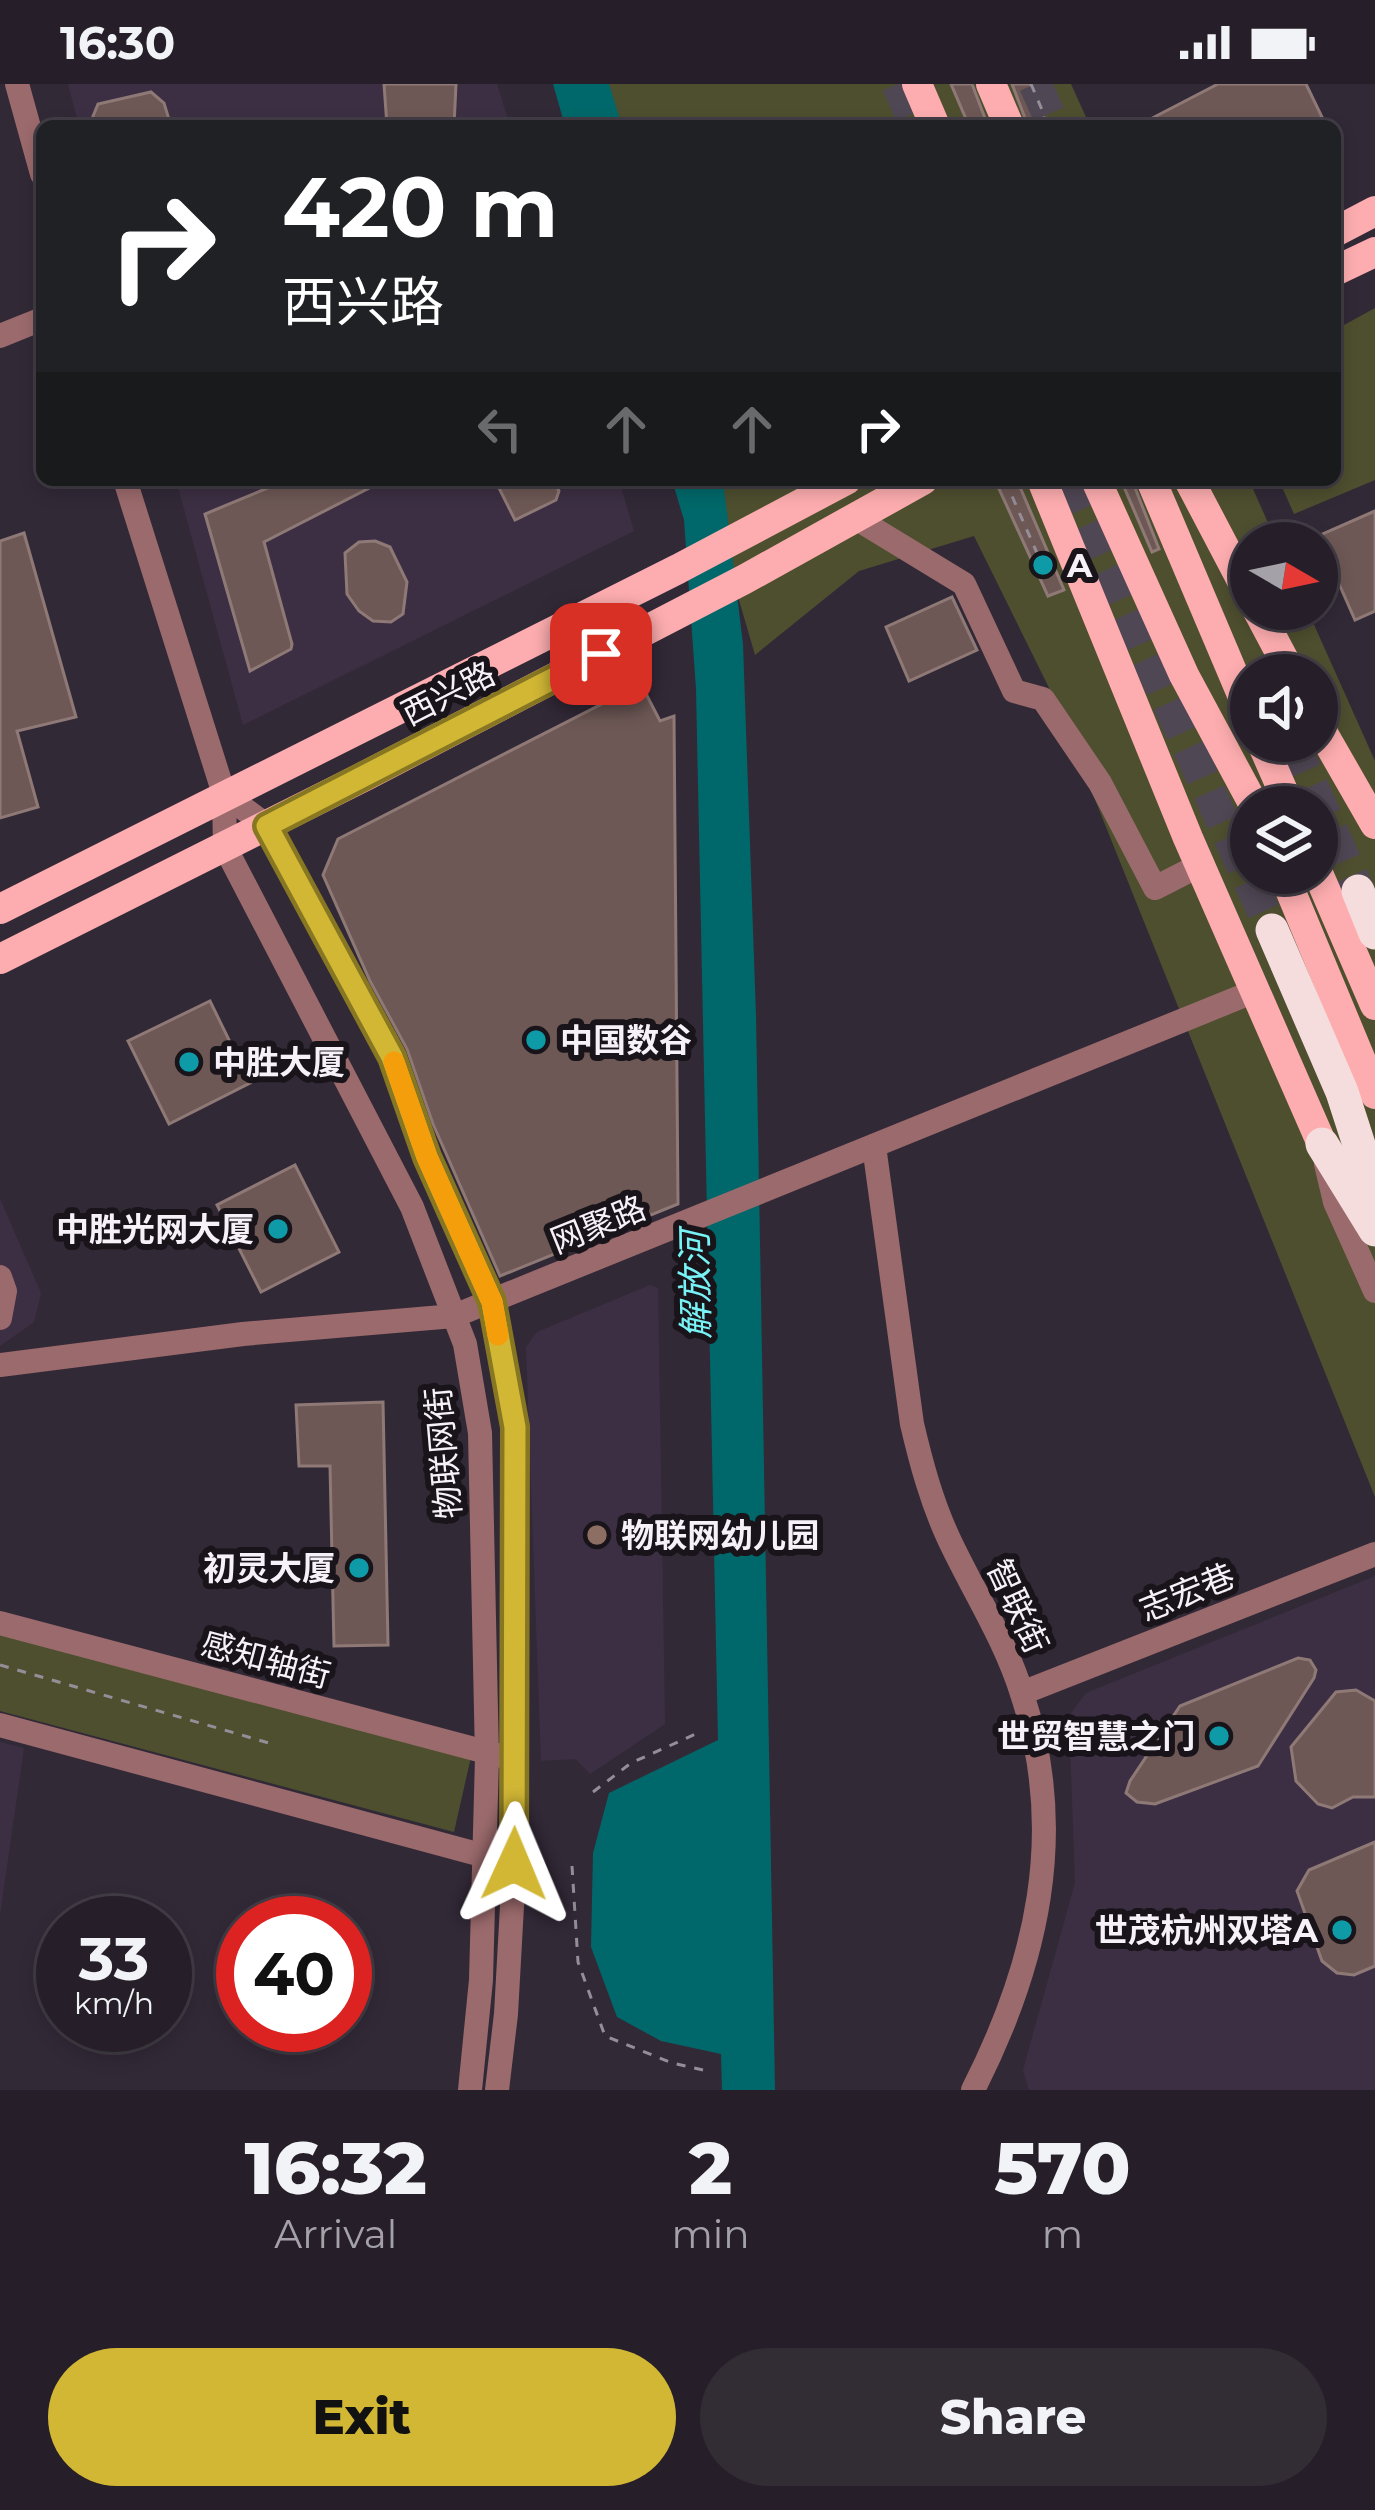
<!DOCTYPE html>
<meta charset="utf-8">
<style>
body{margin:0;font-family:Montserrat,"Noto Sans SC",sans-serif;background:#322c35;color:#f1f3f6;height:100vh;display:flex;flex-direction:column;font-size:45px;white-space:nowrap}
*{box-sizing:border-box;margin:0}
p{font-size:39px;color:#a4a2a8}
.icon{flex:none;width:66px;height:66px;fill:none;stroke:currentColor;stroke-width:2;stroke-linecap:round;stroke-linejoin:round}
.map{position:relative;height:2006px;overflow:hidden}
.sheet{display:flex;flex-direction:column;background:#261f29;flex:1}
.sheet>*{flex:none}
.banner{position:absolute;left:36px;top:36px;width:1305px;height:366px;border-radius:18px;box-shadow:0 6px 18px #0003,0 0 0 3px #423d46;background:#202124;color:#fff;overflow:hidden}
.needle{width:78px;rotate:99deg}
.fabs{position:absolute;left:1230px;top:438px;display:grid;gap:24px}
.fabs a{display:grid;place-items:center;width:108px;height:108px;border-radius:50%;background:#261f29;box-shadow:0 6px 18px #0003,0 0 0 3px #423d46;font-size:60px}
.speed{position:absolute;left:36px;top:1812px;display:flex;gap:24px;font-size:60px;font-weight:700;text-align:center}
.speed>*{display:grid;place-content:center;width:156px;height:156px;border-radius:50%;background:#261f29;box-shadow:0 6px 18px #0003,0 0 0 3px #423d46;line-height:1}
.speed small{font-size:30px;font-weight:400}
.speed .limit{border:18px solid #d22;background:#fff;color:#111}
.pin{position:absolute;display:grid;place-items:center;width:102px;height:102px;color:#fff;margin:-51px;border-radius:24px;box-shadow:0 6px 18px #0006}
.me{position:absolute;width:132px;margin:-66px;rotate:1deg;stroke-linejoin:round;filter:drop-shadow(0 0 9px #0008)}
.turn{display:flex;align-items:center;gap:42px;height:252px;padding:0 48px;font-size:54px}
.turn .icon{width:156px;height:156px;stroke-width:2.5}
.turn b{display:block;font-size:84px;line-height:102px}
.lanes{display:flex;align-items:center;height:114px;padding:0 48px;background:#0003;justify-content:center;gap:60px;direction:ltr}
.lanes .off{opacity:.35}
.eta{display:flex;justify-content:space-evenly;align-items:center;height:204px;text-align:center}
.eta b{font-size:72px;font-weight:800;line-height:84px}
.action{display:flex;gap:24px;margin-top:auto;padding:24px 48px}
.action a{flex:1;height:138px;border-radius:72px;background:#d2b735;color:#111;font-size:48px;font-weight:800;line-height:138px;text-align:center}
.action a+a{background:#322c35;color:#f1f3f6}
.status{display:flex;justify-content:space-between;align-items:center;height:84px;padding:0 60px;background:#261f29;direction:ltr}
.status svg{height:33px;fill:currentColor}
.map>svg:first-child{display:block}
</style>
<div class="status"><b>16:30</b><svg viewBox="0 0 49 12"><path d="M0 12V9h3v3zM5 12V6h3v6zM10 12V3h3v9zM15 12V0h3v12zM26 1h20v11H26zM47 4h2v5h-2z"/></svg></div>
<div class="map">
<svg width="1375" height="2006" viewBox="0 0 1375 2006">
<rect width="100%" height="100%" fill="#322937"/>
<g fill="#3c2f43">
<path d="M68,0H497L510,42H79Z"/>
<path d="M176,396H619L634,447L243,641Z"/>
<path d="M0,1115L41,1209L34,1238L0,1262Z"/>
<path d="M650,1201L658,1204L665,1640L590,1690L576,1675L541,1677L526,1263L537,1248Z"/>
<path d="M1375,1492V2006H1029L1023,1986L1075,1799L1069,1632L1086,1609Z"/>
<path d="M0,1658L24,1664L0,1831Z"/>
</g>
<g fill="#4e4f2f" fill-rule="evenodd">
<path d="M589,0H1071L1090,42H601Z"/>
<path d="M1375,224V396L1294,430L1279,396H1335V246Z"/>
<path d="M704,396H1249L1277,459H1251V525H1307L1375,677V1413L1055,616L974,452L859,487L755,571ZM1251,591H1317V657H1251ZM1251,723H1317V789H1251Z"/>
<path d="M0,1550L471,1673L454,1748L0,1627Z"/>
</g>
<g fill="#00686a">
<path d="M553,0H609L622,42H565Z"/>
<path d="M672,396H723L743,560L756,932L775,2006H722L721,1970L661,1957L617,1933L591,1863L593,1769L609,1709L718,1656L696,605L684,436Z"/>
</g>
<g fill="#6d5855" stroke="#8f7976" stroke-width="3">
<path d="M384,0H456L454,42H387Z"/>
<path d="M951,0H972L988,42H969Z"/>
<path d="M1012,0H1030L1047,42H1028Z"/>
<path d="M1218,0H1306L1322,33L1305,42H1137Z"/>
<path d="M151,8L164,19L171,42H89L98,20Z"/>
<path d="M287,396H385L264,458L292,560L291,565L250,587L205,430Z"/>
<path d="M495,396H553L559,407L556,416L515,436Z"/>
<path d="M995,396H1017L1064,506L1048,512Z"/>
<path d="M1121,396H1132L1159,465L1152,468Z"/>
<path d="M1375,427V527L1355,536L1318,452Z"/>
<path d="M24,449L76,633L17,647L38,723L0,734V457Z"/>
<path d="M375,457L390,463L407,498L403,530L391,538L373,537L359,527L347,510L345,469L359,458Z"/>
<path d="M952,513L977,566L909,597L886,543Z"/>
<path d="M641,600L660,637L674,632L678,1120L500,1192L433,1040L407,965L370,897L323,791L338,755Z"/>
<path d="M210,917L250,999L169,1040L128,957Z"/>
<path d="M295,1081L339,1168L261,1208L217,1121Z"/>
<path d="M383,1318L388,1561L334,1562L330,1382H299L296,1321Z"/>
<path d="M1298,1574L1310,1576L1316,1586L1314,1594L1258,1682L1155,1720L1137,1718L1126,1709L1130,1697L1180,1622Z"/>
<path d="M1356,1606L1375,1617V1713H1353L1332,1724L1318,1720L1296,1697L1291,1663L1336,1608Z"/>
<path d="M1375,1758V1882L1354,1891L1337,1889L1322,1877L1297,1807L1309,1786Z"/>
</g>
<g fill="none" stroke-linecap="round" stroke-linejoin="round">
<g stroke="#4f4754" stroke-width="33" stroke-dasharray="33 16" stroke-linecap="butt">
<path d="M898,0L916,42"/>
<path d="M1035,0L1054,42"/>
<path d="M1067,396L1272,846"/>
<path d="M1292,657L1358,807"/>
</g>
<g stroke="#958e99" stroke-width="3" stroke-dasharray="9 9" stroke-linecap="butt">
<path d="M1031,0L1049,42"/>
<path d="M1005,396L1047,492"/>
<path d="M1219,396L1226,412"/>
<path d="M0,1581L269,1659"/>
<path d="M593,1708L631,1679L698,1649"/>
<path d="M572,1782L578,1878L605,1952L672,1979L703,1986"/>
</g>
<g stroke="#9b6a6c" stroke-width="24">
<path d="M17,0L42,90"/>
<path d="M0,252L42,235"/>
<path d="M125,396L224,710L225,763L412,1123L465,1260L480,1349L487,1673L481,1896L470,2006"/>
<path d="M854,433L964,500L1014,607L1043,615L1100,699L1155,804L1200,781"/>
<path d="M224,710L267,742L392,973L427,1073L492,1218L515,1343V1768L506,1930L497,2006"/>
<path d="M874,1062L912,1340C921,1378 931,1416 948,1453C972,1505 1005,1555 1022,1610C1068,1749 1037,1880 973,2006"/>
<path d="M1326,1080L1335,1118L1375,1207"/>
<path d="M0,1193L5,1207L0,1234"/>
<path d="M0,1281L243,1250L454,1232L1255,907"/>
<path d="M0,1539L501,1672"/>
<path d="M1022,1609L1375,1470"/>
<path d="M0,1641L496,1775"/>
</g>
<g stroke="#fdadaf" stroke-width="30">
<path d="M917,0L935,42"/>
<path d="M991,0L1009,42"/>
<path d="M1335,148L1375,127"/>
<path d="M1335,187L1375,168"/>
<path d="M1042,396L1188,754L1322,1060"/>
<path d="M1096,396L1184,591L1255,723"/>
<path d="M1151,396L1251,632"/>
<path d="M1189,396L1251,514"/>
<path d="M1257,525L1292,591"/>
<path d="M1317,639L1375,740"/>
<path d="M1261,657L1290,723"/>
<path d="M1317,787L1375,921"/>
<path d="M1283,789L1375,1010"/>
<path d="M0,825L678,485L846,396"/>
<path d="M0,875L367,691L745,495L923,396"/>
</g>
<g stroke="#f6dddd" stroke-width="33">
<path d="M1358,807L1375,849"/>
<path d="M1272,846L1342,1008L1375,1110"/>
<path d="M1322,1060L1375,1146"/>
</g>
</g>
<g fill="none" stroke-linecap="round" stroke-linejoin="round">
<defs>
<path id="route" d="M514,1780L515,1343L492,1218L427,1073L392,973L267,742L601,570"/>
</defs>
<use href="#route" stroke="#872" stroke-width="30"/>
<use href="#route" stroke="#d2b735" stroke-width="21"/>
<path stroke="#f59e0b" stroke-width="21" d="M394,978L427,1073L492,1218L498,1251"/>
</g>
<g fill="#0f9aa8" stroke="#18141a" stroke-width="4.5">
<circle cx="1043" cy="481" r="12"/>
<circle cx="536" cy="956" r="12"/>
<circle cx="189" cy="978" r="12"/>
<circle cx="278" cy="1145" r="12"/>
<circle cx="359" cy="1484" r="12"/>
<circle cx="1219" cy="1652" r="12"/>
<circle cx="1342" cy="1846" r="12"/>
</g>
<circle fill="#8d6e63" stroke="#18141a" stroke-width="4.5" cx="597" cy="1451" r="12"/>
<g text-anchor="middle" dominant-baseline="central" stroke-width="12" stroke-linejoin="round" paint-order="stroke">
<g font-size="33" font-weight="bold" fill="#f6f0f9" stroke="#18141a" text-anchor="start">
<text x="1067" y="481">A</text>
<text x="560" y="956">中国数谷</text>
<text x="213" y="978">中胜大厦</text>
<text x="254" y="1145" text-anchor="end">中胜光网大厦</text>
<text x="621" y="1451">物联网幼儿园</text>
<text x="335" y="1484" text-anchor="end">初灵大厦</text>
<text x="1195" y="1652" text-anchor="end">世贸智慧之门</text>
<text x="1318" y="1846" text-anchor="end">世茂杭州双塔A</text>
</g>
<g font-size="33" fill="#f6f0f9" stroke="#18141a">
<text transform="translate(448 609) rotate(-27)">西兴路</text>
<text transform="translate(598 1140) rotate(-22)">网聚路</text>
<text transform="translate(443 1369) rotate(-95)">物联网街</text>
<text transform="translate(1187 1508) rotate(-22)">志宏巷</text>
<text transform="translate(1018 1522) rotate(65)">智联街</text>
<text transform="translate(266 1575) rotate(15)">感知轴街</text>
</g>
<g font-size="36" font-style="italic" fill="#78f3f5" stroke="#18141a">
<text transform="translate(695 1201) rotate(-91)">解放河</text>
</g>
</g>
</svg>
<div class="fabs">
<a><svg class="needle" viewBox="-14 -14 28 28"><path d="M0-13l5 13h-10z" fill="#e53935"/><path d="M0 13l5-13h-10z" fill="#a4a2a8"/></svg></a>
<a><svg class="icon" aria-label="sound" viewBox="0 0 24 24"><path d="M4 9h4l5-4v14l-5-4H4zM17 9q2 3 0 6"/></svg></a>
<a><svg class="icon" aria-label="layers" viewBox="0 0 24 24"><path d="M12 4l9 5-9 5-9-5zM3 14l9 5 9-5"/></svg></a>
</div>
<div class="speed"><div>33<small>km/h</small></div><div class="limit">40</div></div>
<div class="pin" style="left:601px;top:570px;background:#d93025"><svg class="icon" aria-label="arrive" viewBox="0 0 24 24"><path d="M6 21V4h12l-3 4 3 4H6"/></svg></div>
<svg class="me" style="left:514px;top:1780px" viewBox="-20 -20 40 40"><path d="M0-17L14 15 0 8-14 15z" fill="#d2b735" stroke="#fff" stroke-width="4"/></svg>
<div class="banner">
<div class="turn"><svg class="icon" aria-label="right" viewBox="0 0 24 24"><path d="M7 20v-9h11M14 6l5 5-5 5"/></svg><div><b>420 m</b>西兴路</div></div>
<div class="lanes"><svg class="icon off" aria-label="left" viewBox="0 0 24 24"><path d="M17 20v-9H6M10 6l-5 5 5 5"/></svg><svg class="icon off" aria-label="ahead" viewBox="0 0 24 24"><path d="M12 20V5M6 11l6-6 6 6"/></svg><svg class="icon off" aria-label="ahead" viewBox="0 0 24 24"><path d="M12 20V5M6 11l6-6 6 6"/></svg><svg class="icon" aria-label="right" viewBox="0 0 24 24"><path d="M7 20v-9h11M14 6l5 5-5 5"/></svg></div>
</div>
</div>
<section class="sheet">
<div class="eta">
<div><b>16:32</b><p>Arrival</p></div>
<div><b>2</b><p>min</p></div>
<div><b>570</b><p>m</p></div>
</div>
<div class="action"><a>Exit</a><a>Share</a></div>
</section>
